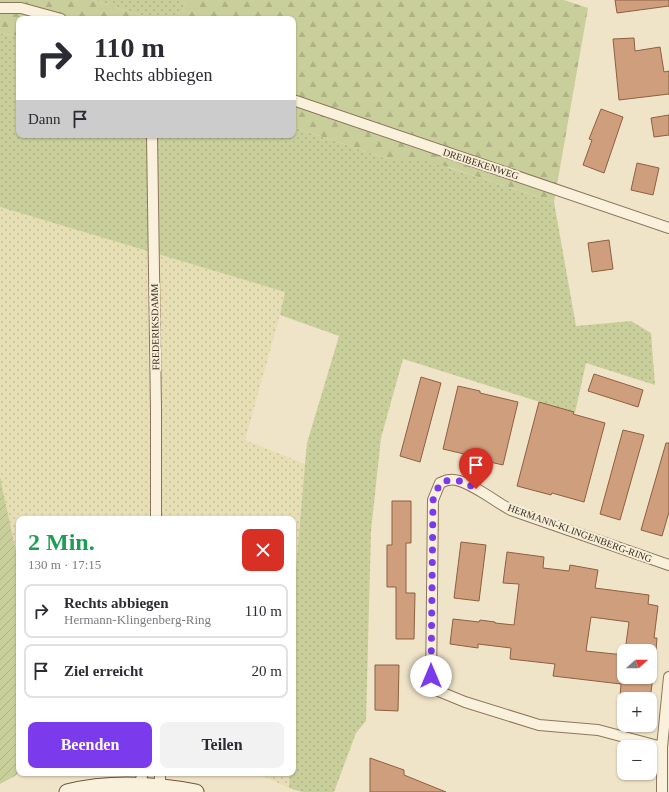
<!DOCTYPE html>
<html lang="de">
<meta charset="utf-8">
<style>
body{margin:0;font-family:Georgia,serif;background:#f2f2f3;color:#2b2b33;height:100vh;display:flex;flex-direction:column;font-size:15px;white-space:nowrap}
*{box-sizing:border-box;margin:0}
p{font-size:13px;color:#7c7c81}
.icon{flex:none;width:22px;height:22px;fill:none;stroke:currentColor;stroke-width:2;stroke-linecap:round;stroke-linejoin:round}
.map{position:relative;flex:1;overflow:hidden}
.sheet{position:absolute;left:16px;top:516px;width:280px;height:260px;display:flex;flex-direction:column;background:#fff;border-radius:8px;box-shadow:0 1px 3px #0004}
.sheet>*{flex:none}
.hud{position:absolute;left:16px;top:16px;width:280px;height:122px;border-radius:8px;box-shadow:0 1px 3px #0004;background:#fff;color:#2b2b33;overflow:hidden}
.needle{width:26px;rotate:69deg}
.controls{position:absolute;left:617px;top:644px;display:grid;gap:8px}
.controls a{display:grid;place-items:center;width:40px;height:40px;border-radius:8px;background:#fff;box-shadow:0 1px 3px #0004;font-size:20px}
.pin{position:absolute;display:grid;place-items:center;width:34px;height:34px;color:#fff;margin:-41px -17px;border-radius:50% 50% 50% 0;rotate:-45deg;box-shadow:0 0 4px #0007}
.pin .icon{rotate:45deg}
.me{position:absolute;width:44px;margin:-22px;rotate:0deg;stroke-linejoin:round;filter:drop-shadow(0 0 3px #0008)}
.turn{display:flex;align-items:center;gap:14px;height:84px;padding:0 12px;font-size:18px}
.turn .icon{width:52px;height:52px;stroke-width:2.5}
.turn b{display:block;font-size:28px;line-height:34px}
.then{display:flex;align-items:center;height:38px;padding:0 12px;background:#0003;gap:8px;font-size:15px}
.round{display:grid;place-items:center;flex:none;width:42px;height:42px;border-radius:8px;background:#f2f2f3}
.overview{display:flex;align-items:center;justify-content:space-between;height:68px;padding:0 12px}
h1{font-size:24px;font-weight:800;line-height:30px;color:#1e9e55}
.cta{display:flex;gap:8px;margin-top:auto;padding:8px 12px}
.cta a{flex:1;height:46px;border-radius:8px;background:#7c3aed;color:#fff;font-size:16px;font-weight:800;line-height:46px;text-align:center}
.cta a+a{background:#f2f2f3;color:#2b2b33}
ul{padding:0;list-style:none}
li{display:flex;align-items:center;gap:12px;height:54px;margin:0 8px 6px;padding:0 4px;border:2px solid #e1e1e2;border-radius:8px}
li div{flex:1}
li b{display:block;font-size:15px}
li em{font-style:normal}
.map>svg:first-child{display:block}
</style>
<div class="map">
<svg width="669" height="792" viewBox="0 0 669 792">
<defs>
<pattern id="farmland-dots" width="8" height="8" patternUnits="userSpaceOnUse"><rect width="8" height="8" fill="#e6deb5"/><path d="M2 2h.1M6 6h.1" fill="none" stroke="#c6bf9b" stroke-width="1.8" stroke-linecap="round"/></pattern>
<pattern id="grass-dots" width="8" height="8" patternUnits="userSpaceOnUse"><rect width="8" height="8" fill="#c9cf9b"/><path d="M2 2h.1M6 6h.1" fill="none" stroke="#aeb285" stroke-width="1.8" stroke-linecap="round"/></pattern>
<pattern id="forest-firs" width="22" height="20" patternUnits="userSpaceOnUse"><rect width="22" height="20" fill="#c9cf9b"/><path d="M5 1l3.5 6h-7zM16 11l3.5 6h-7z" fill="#aeb285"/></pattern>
<pattern id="garden-furrows" width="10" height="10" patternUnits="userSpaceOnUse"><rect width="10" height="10" fill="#c9cf9b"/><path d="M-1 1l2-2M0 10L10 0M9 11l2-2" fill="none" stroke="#aeb285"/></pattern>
</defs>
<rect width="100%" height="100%" fill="#f0e4c8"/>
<g fill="url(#farmland-dots)">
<path d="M0,207L285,292L280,315L245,440L305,464L296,568L293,689V519H19V565L0,477Z"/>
<path d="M256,773H290L289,788Z"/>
</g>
<g fill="url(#grass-dots)">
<path d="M92,0H186L180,19H153Z"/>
<path d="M0,33L19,36V135H293V127L388,159L429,147L447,167L554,202L576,326L631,321L651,333L655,385L586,363L575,413L403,359L381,438L371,531L366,721L356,733L334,792H302L289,788L290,773H293V689L296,568L305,464L307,443L339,336L280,315L285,292L0,207Z"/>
</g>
<g fill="url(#forest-firs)">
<path d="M0,0H92L153,19H19V36L0,33Z"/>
<path d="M186,0H564L588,8L554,202L424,159H388L293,127V19H180Z"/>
</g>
<path fill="url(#garden-furrows)" d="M0,477L19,565V772L15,776L0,784Z"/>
<g fill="#cf9f7d" stroke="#8d5f41">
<path d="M615,0H669V6L617,13Z"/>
<path d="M634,38L635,51L660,47L664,72L669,71V94L619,100L613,39Z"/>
<path d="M601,109L623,117L604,173L583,165L592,140L589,139Z"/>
<path d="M669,115V135L654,137L651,118Z"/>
<path d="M637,163L659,168L653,195L631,190Z"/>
<path d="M609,240L613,269L592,272L588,243Z"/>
<path d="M594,374L643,390L638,407L588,391Z"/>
<path d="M421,377L441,383L420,462L400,456Z"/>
<path d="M458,386L480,391V393L518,402L503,465L481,460V458L443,449Z"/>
<path d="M539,402L574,412L573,414L605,423L584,502L552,493L551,495L517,486Z"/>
<path d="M623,430L644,435L620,520L600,514Z"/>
<path d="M666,443H669V512L662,536L641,530Z"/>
<path d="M392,501H411V543H406V593H415L414,639H396V587H387V545H392Z"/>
<path d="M461,542L486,545L479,601L454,598Z"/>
<path d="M507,552L544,557L543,568L569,571L570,565L598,570L595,588L649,595L648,604L658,606L654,638H657L656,651H625L629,622L591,617L586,651L624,655V677H653L650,699L620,697L621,684L553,676L555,664L510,659L511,648L478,644V648L450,644L453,619L479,622L480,620L495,622V623L514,625L519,584L503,583Z"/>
<path d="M375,665H399L398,711L375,710Z"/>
<path d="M370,758L404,770V775L446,792H370Z"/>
</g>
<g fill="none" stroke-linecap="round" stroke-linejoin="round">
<defs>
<g id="street">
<path d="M0,8H21L61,19"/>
<path d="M293,100L669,228"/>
<path d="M152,135L156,408V519"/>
<path d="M662,747L598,730L539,725L465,702L431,688L433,500L440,483C443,482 446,480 449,480C463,476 497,503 511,510L669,565"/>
<path d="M160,773V786"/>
<path d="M139,785L143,773"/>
<path d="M662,792V747L669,677"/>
</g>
<path id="secondary" d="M67,792C110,781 154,784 196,792"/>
</defs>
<use href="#street" stroke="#8d765c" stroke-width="12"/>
<use href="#secondary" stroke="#6f573f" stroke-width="17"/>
<use href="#street" stroke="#faf1dc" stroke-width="10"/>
<use href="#secondary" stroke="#faf1dc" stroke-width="15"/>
</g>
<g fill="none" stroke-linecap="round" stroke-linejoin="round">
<path stroke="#7c3aed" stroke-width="7" stroke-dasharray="0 12.6" d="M431,676L433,500L440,483C455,477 463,481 476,489"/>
</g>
<g text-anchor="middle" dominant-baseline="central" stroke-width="4" stroke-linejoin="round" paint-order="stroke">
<g font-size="10" fill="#3d2e20" stroke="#f7eed8">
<text transform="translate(481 164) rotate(18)">DREIBEKENWEG</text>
<text transform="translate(155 327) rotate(-91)">FREDERIKSDAMM</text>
<text transform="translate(580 533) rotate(20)">HERMANN-KLINGENBERG-RING</text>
</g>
</g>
</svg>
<div class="controls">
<a><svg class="needle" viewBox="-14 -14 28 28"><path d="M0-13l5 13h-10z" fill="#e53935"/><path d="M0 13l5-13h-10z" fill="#7c7c81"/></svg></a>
<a>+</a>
<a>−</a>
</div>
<div class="pin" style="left:476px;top:489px;background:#d93025"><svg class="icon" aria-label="arrive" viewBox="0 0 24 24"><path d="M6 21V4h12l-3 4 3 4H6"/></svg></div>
<svg class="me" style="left:431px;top:676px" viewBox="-20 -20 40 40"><circle r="19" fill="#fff"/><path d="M0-13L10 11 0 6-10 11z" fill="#7c3aed"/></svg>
<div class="hud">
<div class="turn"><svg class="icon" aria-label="right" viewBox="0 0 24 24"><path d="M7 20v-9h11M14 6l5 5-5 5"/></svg><div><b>110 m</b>Rechts abbiegen</div></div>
<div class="then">Dann<svg class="icon" aria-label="arrive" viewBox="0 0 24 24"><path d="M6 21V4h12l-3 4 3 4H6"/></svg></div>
</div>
<section class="sheet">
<div class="overview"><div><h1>2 Min.</h1><p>130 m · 17:15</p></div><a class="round" style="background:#d93025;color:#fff"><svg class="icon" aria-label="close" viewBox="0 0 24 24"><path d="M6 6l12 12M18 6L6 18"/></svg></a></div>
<ul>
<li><svg class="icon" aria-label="right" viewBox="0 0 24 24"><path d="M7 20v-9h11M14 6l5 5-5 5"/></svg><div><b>Rechts abbiegen</b><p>Hermann-Klingenberg-Ring</p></div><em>110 m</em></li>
<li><svg class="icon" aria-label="arrive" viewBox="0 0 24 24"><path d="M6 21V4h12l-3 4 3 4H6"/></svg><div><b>Ziel erreicht</b></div><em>20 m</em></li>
</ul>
<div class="cta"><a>Beenden</a><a>Teilen</a></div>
</section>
</div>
